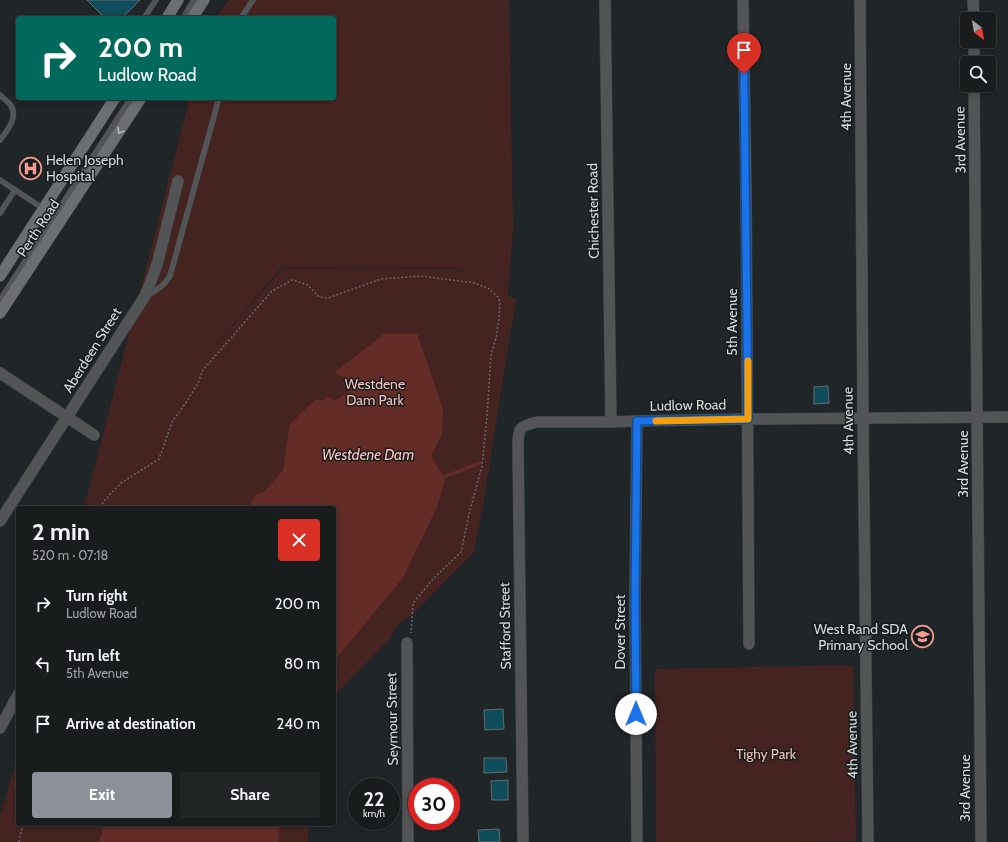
<!DOCTYPE html>
<meta charset="utf-8">
<style>
body{margin:0;font-family:Cabin,sans-serif;background:#212526;color:#f1f3f6;height:100vh;display:flex;flex-direction:column;font-size:15px;white-space:nowrap}
*{box-sizing:border-box;margin:0}
p{font-size:13px;color:#9fa1a4}
.icon{flex:none;width:22px;height:22px;fill:none;stroke:currentColor;stroke-width:2;stroke-linecap:round;stroke-linejoin:round}
.map{position:relative;flex:1;overflow:hidden}
.side{position:absolute;left:16px;top:506px;width:320px;height:320px;display:flex;flex-direction:column;background:#181c1d;border-radius:4px;box-shadow:0 2px 6px #0003,0 0 0 1px #363a3b}
.side>*{flex:none}
.top-card{position:absolute;left:16px;top:16px;width:320px;height:84px;border-radius:4px;box-shadow:0 2px 6px #0003,0 0 0 1px #363a3b;background:#00695c;color:#fff;overflow:hidden}
.needle{width:26px;rotate:149deg}
.fabs{position:absolute;left:960px;top:12px;display:grid;gap:8px}
.fabs a{display:grid;place-items:center;width:36px;height:36px;border-radius:4px;background:#181c1d;box-shadow:0 2px 6px #0003,0 0 0 1px #363a3b;font-size:20px}
.speed{position:absolute;left:348px;top:778px;display:flex;gap:8px;font-size:20px;font-weight:700;text-align:center}
.speed>*{display:grid;place-content:center;width:52px;height:52px;border-radius:50%;background:#181c1d;box-shadow:0 2px 6px #0003,0 0 0 1px #363a3b;line-height:1}
.speed small{font-size:10px;font-weight:400}
.speed .limit{border:6px solid #d22;background:#fff;color:#111}
.pin{position:absolute;display:grid;place-items:center;width:34px;height:34px;color:#fff;margin:-41px -17px;border-radius:50% 50% 50% 0;rotate:-45deg;box-shadow:0 0 4px #0007}
.pin .icon{rotate:45deg}
.me{position:absolute;width:44px;margin:-22px;rotate:0deg;stroke-linejoin:round;filter:drop-shadow(0 0 3px #0008)}
.turn{display:flex;align-items:center;gap:14px;height:84px;padding:0 16px;font-size:18px}
.turn .icon{width:52px;height:52px;stroke-width:2.5}
.turn b{display:block;font-size:28px;line-height:34px}
.round{display:grid;place-items:center;flex:none;width:42px;height:42px;border-radius:4px;background:#212526}
.summary{display:flex;align-items:center;justify-content:space-between;height:68px;padding:0 16px}
h1{font-size:24px;font-weight:700;line-height:30px}
.cta{display:flex;gap:8px;margin-top:auto;padding:8px 16px}
.cta a{flex:1;height:46px;border-radius:4px;background:#8c9099;color:#fff;font-size:16px;font-weight:700;line-height:46px;text-align:center}
.cta a+a{background:#212526;color:#f1f3f6}
ul{padding:0;list-style:none}
li{display:flex;align-items:center;gap:12px;height:60px;padding:0 16px}
li div{flex:1}
li b{display:block;font-size:15px}
li em{font-style:normal}
.map>svg:first-child{display:block}
</style>
<div class="map">
<svg width="1008" height="842" viewBox="0 0 1008 842">
<rect width="100%" height="100%" fill="#202527"/>
<g fill="#452320" fill-rule="evenodd">
<path d="M229,0H509L513,228L508,295L516,299L510,334L485,494L474,552L413,614L397,625L390,639L334,696V508H84L190,98H334V18H216ZM282,267L457,268L483,282L457,269L283,268L170,398Z"/>
<path d="M853,665L856,841L791,842H656L655,669Z"/>
<path d="M18,756V824H310L307,842H0V815Z"/>
</g>
<g fill="#642c27">
<path d="M384,334H417L443,409L442,434L431,455L445,480L437,507L403,578L334,661V508H248L256,494L264,492L283,470L290,424L315,400H324L326,396L335,401L349,391L353,381L334,373Z"/>
<path d="M105,824H280L278,842H99Z"/>
</g>
<g fill="none" stroke-linecap="round" stroke-linejoin="round">
<path stroke="#642c27" stroke-width="3" d="M441,478L480,463"/>
</g>
<g fill="#0f4d5d" stroke="#646a6c">
<path d="M87,0H140L122,18H105Z"/>
<path d="M828,386L829,403L814,404V387Z"/>
<path d="M503,709L504,729L485,730L484,710Z"/>
<path d="M484,758H506L507,772L484,773Z"/>
<path d="M508,780V800H492L491,781Z"/>
<path d="M499,829L500,842H479L478,830Z"/>
</g>
<g fill="none" stroke-linecap="round" stroke-linejoin="round">
<defs>
<g id="service">
<path d="M144,18L156,0"/>
<path d="M183,18L194,0"/>
<path d="M241,18L253,0"/>
<path d="M0,95C3,98 7,101 10,104C19,116 8,130 0,140"/>
<path d="M0,180L44,209"/>
<path d="M0,213L15,190"/>
<path d="M147,295C157,291 164,286 170,276L219,98"/>
<path d="M0,300L131,98"/>
</g>
<g id="minor">
<path d="M605,0L611,422"/>
<path d="M743,0L746,193L749,644"/>
<path d="M860,0L863,418L868,842"/>
<path d="M973,0L974,19"/>
<path d="M974,41V63"/>
<path d="M974,85L981,842"/>
<path d="M0,373L94,435"/>
<path d="M0,521L67,417L145,296L154,273L158,261L178,181"/>
<path d="M407,643L408,842"/>
<path d="M0,728L18,695"/>
<path d="M523,842L518,445C518,428 520,426 537,422H611L637,421L748,419L1008,417"/>
<path d="M637,842L635,598L637,421"/>
</g>
<g id="secondary">
<path d="M167,18L178,0"/>
<path d="M192,18L204,0"/>
<path d="M0,276L115,98"/>
<path d="M0,313L141,98"/>
</g>
</defs>
<use href="#service" stroke="#3d4244" stroke-width="6"/>
<use href="#minor" stroke="#3d4244" stroke-width="12"/>
<use href="#secondary" stroke="#3d4244" stroke-width="12"/>
<g stroke="#64696a" stroke-width="1.5" stroke-dasharray="2 2" stroke-linecap="butt">
<path d="M101,508L103,502L121,483L159,459L172,422L187,401L198,383L203,370L272,291L292,280L308,285L319,297L328,298L381,279L421,276L474,283L488,288L498,297L500,302L499,318L496,338L491,355L487,416L482,466L469,514L461,552L433,579L413,603L411,633"/>
<path d="M19,842L23,824"/>
</g>
<use href="#service" stroke="#525455" stroke-width="5.5"/>
<use href="#minor" stroke="#525455" stroke-width="11"/>
<use href="#secondary" stroke="#6b6f71" stroke-width="11"/>
</g>
<defs><path id="oneway-chevron" d="M-2-3.5L2.5 0L-2 3.5" fill="none" stroke-width="1.6" stroke-linecap="round" stroke-linejoin="round"/></defs>
<use stroke="#b7bbbc" href="#oneway-chevron" transform="translate(120 131) rotate(123)"/>
<g fill="none" stroke-linecap="round" stroke-linejoin="round">
<defs>
<path id="route" d="M636,714L635,598L637,421L748,419L744,74"/>
</defs>
<use href="#route" stroke="#114b97" stroke-width="10"/>
<use href="#route" stroke="#1a73e8" stroke-width="7"/>
<path stroke="#f59e0b" stroke-width="7" d="M656,421L748,419V361"/>
</g>
<defs>
<symbol id="hospital-ring" viewBox="-11 -11 22 22"><circle r="9.5" fill="#161c1d" stroke="#f59c92" stroke-width="1.5"/><path d="M-5-5h3v3.5h4V-5h3V5h-3V1.5h-4V5h-3Z" fill="#f59c92"/></symbol>
<symbol id="school-ring" viewBox="-11 -11 22 22"><circle r="9.5" fill="#161c1d" stroke="#f59c92" stroke-width="1.5"/><path d="M0-5L7-2L0 1L-7-2ZM-4 1L0 2.5L4 1V4Q0 6-4 4Z" fill="#f59c92"/></symbol>
</defs>
<g fill-rule="evenodd">
<use href="#hospital-ring" x="18" y="156" width="25" height="25"/>
<use href="#school-ring" x="910" y="624" width="25" height="25"/>
</g>
<g text-anchor="middle" dominant-baseline="central" stroke-width="3" stroke-linejoin="round" paint-order="stroke">
<g font-size="14" fill="#d8dbdc" stroke="#161c1d">
<text transform="translate(846 97) rotate(-90)">4th Avenue</text>
<text transform="translate(960 140) rotate(-91)">3rd Avenue</text>
<text transform="translate(593 211) rotate(-91)">Chichester Road</text>
<text transform="translate(38 228) rotate(-57)">Perth Road</text>
<text transform="translate(732 322) rotate(-90)">5th Avenue</text>
<text transform="translate(92 350) rotate(-58)">Aberdeen Street</text>
<text transform="translate(688 405) rotate(-1)">Ludlow Road</text>
<text transform="translate(848 421) rotate(-91)">4th Avenue</text>
<text transform="translate(963 464) rotate(-90)">3rd Avenue</text>
<text transform="translate(505 626) rotate(-91)">Stafford Street</text>
<text transform="translate(620 632) rotate(-90)">Dover Street</text>
<text transform="translate(392 719) rotate(-91)">Seymour Street</text>
<text transform="translate(852 745) rotate(-91)">4th Avenue</text>
<text transform="translate(965 788) rotate(-90)">3rd Avenue</text>
</g>
<g font-size="14" fill="#d8dbdc" stroke="#161c1d" text-anchor="start">
<text x="46" y="160">Helen Joseph<tspan x="46" dy="16">Hospital</tspan></text>
<text x="908" y="629" text-anchor="end">West Rand SDA<tspan x="908" dy="16">Primary School</tspan></text>
</g>
<g font-size="14" fill="#f8bfb7" stroke="#161c1d">
<text x="375" y="384">Westdene<tspan x="375" dy="16">Dam Park</tspan></text>
<text x="766" y="754">Tighy Park</text>
</g>
<g font-size="15" font-style="italic" fill="#fec5bd" stroke="#161c1d">
<text x="368" y="455">Westdene Dam</text>
</g>
</g>
</svg>
<div class="fabs">
<a><svg class="needle" viewBox="-14 -14 28 28"><path d="M0-13l5 13h-10z" fill="#e53935"/><path d="M0 13l5-13h-10z" fill="#9fa1a4"/></svg></a>
<a><svg class="icon" aria-label="search" viewBox="0 0 24 24"><circle cx="10" cy="10" r="6"/><path d="M15 15l6 6"/></svg></a>
</div>
<div class="speed"><div>22<small>km/h</small></div><div class="limit">30</div></div>
<div class="pin" style="left:744px;top:74px;background:#d93025"><svg class="icon" aria-label="arrive" viewBox="0 0 24 24"><path d="M6 21V4h12l-3 4 3 4H6"/></svg></div>
<svg class="me" style="left:636px;top:714px" viewBox="-20 -20 40 40"><circle r="19" fill="#fff"/><path d="M0-13L10 11 0 6-10 11z" fill="#1a73e8"/></svg>
<div class="top-card">
<div class="turn"><svg class="icon" aria-label="right" viewBox="0 0 24 24"><path d="M7 20v-9h11M14 6l5 5-5 5"/></svg><div><b>200 m</b>Ludlow Road</div></div>
</div>
<section class="side">
<div class="summary"><div><h1>2 min</h1><p>520 m · 07:18</p></div><a class="round" style="background:#d93025;color:#fff"><svg class="icon" aria-label="close" viewBox="0 0 24 24"><path d="M6 6l12 12M18 6L6 18"/></svg></a></div>
<ul>
<li><svg class="icon" aria-label="right" viewBox="0 0 24 24"><path d="M7 20v-9h11M14 6l5 5-5 5"/></svg><div><b>Turn right</b><p>Ludlow Road</p></div><em>200 m</em></li>
<li><svg class="icon" aria-label="left" viewBox="0 0 24 24"><path d="M17 20v-9H6M10 6l-5 5 5 5"/></svg><div><b>Turn left</b><p>5th Avenue</p></div><em>80 m</em></li>
<li><svg class="icon" aria-label="arrive" viewBox="0 0 24 24"><path d="M6 21V4h12l-3 4 3 4H6"/></svg><div><b>Arrive at destination</b></div><em>240 m</em></li>
</ul>
<div class="cta"><a>Exit</a><a>Share</a></div>
</section>
</div>
